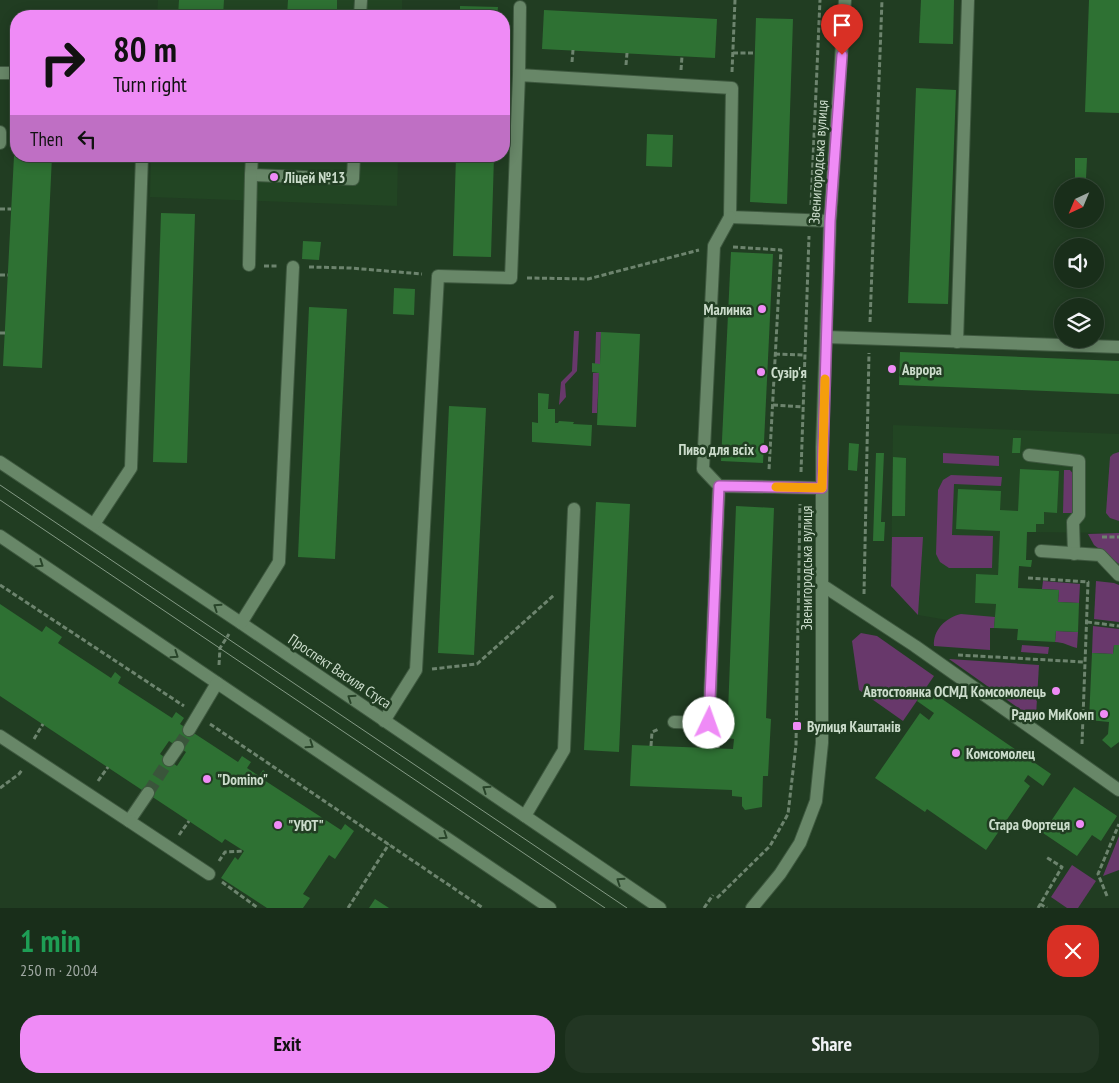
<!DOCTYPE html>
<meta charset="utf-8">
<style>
body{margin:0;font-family:"PT Sans Narrow",sans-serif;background:#223623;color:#f1f3f6;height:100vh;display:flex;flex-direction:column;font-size:19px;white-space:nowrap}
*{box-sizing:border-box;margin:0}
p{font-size:16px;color:#9fa8a2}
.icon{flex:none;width:28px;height:28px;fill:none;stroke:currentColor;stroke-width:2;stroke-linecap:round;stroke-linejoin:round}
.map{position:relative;height:908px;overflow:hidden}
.details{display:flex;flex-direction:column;background:#192e1a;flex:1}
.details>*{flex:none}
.top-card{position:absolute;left:10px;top:10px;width:500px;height:152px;border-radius:20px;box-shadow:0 2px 12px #0003,0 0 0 1px #374a39;background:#ef8bf6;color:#111;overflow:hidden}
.needle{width:32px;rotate:224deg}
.controls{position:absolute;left:1054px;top:178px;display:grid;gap:10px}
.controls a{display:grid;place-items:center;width:50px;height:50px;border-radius:50%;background:#192e1a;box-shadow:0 2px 12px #0003,0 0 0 1px #374a39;font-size:25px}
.pin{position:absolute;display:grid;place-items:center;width:42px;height:42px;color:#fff;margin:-51px -21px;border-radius:50% 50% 50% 0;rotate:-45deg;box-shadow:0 0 5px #0007}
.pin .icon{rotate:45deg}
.me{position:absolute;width:55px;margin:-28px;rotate:3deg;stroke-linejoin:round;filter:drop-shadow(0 0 4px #0008)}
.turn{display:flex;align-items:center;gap:18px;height:105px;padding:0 20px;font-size:22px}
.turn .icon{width:65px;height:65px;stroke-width:2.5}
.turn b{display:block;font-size:35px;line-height:42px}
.then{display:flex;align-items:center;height:48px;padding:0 20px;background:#0003;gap:10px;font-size:19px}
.round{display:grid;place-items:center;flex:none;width:52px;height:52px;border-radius:20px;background:#223623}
.overview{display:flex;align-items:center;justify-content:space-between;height:85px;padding:0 20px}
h1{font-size:30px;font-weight:700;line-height:38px;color:#1e9e55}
.primary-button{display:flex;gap:10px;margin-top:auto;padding:10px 20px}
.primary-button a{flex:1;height:58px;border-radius:20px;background:#ef8bf6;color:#111;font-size:20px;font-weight:700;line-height:58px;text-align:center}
.primary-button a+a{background:#223623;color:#f1f3f6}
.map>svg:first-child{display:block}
</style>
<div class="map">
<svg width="1119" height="908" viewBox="0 0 1119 908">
<rect width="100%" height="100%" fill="#213d22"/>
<g fill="#224523">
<path d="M158,0H402V16H157Z"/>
<path d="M151,156H398L397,206L150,197Z"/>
<path d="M893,425L1119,434V533L1027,532L1026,560H1032L1031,567L998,565V575L976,574L975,603L996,604L994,628L918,615L891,586Z"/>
</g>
<g fill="#68386b">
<path d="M574,331H579L577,371L565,384L566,397L559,405L561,382L572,371Z"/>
<path d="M596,332H601L600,364H595Z"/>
<path d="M593,373H599L597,413H592Z"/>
<path d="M1119,452V521L1110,518L1106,513L1110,457L1113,454Z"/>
<path d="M943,453L999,456V466L943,463Z"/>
<path d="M1064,470H1070L1074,475L1073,513H1063Z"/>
<path d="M951,475L1002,477L1001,486L954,484L952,535L993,536L992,568H949L940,562L936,554L938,490L943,480Z"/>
<path d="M1119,533V564L1094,545L1088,534Z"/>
<path d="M892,537H923L918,615L891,586Z"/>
<path d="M1043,581L1080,584L1079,603L1058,602L1059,590L1042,589Z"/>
<path d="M1096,581L1114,583L1119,585V622L1094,619Z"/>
<path d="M961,614L995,617L994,628H990V650L934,646C933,630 945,618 961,614Z"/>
<path d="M1093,626L1119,629V645H1114L1113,654L1092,653Z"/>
<path d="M1056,631L1078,632L1077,648C1069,646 1063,642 1055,642Z"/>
<path d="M861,633L877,636L934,676L903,721L859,690L852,641Z"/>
<path d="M1022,645L1049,647L1048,654L1021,652Z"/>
<path d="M949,659L1039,665L1036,716L1034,719Z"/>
<path d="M1119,836V870L1103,876Z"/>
<path d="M1072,865L1096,881L1078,908H1067L1051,897Z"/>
</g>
<g fill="#2e7133" fill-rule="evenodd">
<path d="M179,0H224L223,16H178Z"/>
<path d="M288,0H337V16H287Z"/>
<path d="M921,0H954L953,44L919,43Z"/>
<path d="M1089,0H1119V113L1085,112Z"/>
<path d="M460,6L498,7L497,16H460Z"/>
<path d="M544,10L717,19L715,58L542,49Z"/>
<path d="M756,18L793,19L787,204L750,202Z"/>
<path d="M916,88L956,90L948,304L908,303Z"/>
<path d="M647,134L673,135L672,167L646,166Z"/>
<path d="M15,137H16V156H52L42,368L3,366Z"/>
<path d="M456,156H494L491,257L453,256Z"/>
<path d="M1075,158H1087L1086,178H1075Z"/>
<path d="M161,213L195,214L187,463L153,462Z"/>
<path d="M303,241L321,242L319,260L302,259Z"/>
<path d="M731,252L773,254L763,463L721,461Z"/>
<path d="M394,288L415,289L414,315L393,314Z"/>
<path d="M309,307L347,309L335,559L298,557Z"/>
<path d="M601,332L640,334L636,427L597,425L599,373L592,372V363L600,364Z"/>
<path d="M900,352L1119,361V394L899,385Z"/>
<path d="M538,393L549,394L548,409H555V423H558L559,421L574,422L573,424L592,425L591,446L532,442V422L538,423Z"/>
<path d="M449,406L486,408L474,655L438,653Z"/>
<path d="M1013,438H1021L1020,453H1012Z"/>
<path d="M849,443L859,444L857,471L848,470Z"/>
<path d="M876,453H884L881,522H885L884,541H873Z"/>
<path d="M893,457L906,458L905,516H892Z"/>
<path d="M1020,469L1059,471L1057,513L1044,512V524H1036V532H1027L1026,560H1032L1031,567L1019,566L1018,588L1059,590L1058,602L1079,603L1078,632L1056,631L1055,642L1017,640L1018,629L994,628L996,604L975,603L976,574L998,575L1000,531L956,529L958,489L1001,491L1000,510L1018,511Z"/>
<path d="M596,502L630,504L619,752L584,750Z"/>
<path d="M736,506L774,508L766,718L771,719L768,776H763L762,807L745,810L742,806V797L732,796V790L630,786L632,745L733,749L734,739L727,738Z"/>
<path d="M0,604L42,632L46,626L62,637L58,643L111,678L115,672L121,677L118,683L172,718L176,712L184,718L180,724L238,762L242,756L251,762L247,768L259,776L263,770L268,774L264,780L341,830L345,824L354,831L335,859L329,855L303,894L310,898L303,908H267L221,878L235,857L238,860L244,851L225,839L222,843L0,696ZM169,741L186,752L177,766L160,754Z"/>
<path d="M1114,645H1119V742L1111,748L1102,740L1108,734L1109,722L1089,720L1092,653L1113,654Z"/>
<path d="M926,688L1051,774L1043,786L1028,775L1024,781L1030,786L986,850L927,809L925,812L875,778L920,713L929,720L934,713L917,701Z"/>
<path d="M1074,787L1117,816L1101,841L1092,835L1077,856L1043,833Z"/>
<path d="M375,899L389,908H369Z"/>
</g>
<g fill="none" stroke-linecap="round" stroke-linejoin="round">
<g stroke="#3a553b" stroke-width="12" stroke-dasharray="12 6" stroke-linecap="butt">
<path d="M178,747L189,730"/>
<path d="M148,793L169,760"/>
</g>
<defs>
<g id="minor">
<path d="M360,16L361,0"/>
<path d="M0,73H16"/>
<path d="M519,75L520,7"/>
<path d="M0,143V132"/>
<path d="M252,156L251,175L353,179L354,156"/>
<path d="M249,265L251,175"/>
<path d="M826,337L1119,347"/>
<path d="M957,342L968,0"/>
<path d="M1029,455L1079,461V515L1073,522L1074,554"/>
<path d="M0,462L241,623L660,908"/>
<path d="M719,486L822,488"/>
<path d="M94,524L131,468L142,156"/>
<path d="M0,536L550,908"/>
<path d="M1041,551L1100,555L1119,575"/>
<path d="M822,585L915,646L1119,790"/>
<path d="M241,623L279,562L293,267"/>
<path d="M384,721L416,670L438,276L511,278L519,75L732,88L730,217L830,221"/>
<path d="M674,722L709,723L719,486L703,469L714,246L730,217"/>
<path d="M189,730L217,683"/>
<path d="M0,736L129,821L148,793"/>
<path d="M169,760L178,747"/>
<path d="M525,816L564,750L574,509"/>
<path d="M129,821L209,874"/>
<path d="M752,908L780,874L800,843L816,801L822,743V447L830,221L845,0"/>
</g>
</defs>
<use href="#minor" stroke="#3e583f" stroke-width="14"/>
<g stroke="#6d846e" stroke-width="3" stroke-dasharray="5 2.5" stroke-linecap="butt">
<path d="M733,53H755"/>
<path d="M572,62L573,50"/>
<path d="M626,65L627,53"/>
<path d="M681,70L682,56"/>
<path d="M732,72L735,0"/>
<path d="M811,205L820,0"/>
<path d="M0,209H11"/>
<path d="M733,247L781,250L769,470"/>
<path d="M264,266H278"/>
<path d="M309,267L351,268L422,274"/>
<path d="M0,275H8"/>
<path d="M527,278L588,279L699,250"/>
<path d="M870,322L882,0"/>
<path d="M0,333H5"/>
<path d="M775,354L805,355"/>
<path d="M773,405L803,407"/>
<path d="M801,472L809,236"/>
<path d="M1102,537H1119"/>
<path d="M1028,578L1088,582L1082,744"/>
<path d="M0,585L184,706"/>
<path d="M864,594L869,353"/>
<path d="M1087,622L1119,626"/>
<path d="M958,655L1084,662"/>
<path d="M219,665L220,648L229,634"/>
<path d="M432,669L477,664L554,595"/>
<path d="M210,724L483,908"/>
<path d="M34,739L43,724"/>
<path d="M651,746L652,732L659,729"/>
<path d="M718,748L719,736"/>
<path d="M98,781L108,767"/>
<path d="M0,788L19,774L22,770"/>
<path d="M179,835L189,821"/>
<path d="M219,861L225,852L244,851"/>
<path d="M222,882L258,908"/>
<path d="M1107,896L1098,874L1119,824"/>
<path d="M717,898L770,846L788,814L796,745L800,504"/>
<path d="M1040,904L1047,908"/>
<path d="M348,908L389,844"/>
<path d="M704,908L713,895"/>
<path d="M1038,908L1062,867L1046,857"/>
</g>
<use href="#minor" stroke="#688768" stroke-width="12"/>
<g stroke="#849a85" stroke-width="1">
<path d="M0,485L627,908"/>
<path d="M0,500L605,908"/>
</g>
</g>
<defs><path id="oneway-chevron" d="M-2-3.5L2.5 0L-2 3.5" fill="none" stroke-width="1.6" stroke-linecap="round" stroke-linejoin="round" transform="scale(1.25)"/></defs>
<g stroke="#284429">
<use href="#oneway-chevron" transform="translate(40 564) rotate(34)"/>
<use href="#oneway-chevron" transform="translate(217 607) rotate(-146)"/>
<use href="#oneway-chevron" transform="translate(175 655) rotate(34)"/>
<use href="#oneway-chevron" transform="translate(351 698) rotate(-146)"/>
<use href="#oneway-chevron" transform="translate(310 745) rotate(34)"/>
<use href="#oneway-chevron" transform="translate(486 789) rotate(-146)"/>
<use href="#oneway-chevron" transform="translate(444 836) rotate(34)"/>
<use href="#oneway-chevron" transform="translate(620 881) rotate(-146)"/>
</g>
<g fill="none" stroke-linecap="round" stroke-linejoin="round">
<defs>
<path id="route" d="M709,723L719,486L822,488L830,221L842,55"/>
</defs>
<use href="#route" stroke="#9b5aa0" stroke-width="12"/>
<use href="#route" stroke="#ef8bf6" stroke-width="9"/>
<path stroke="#f59e0b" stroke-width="9" d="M776,487L822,488L825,379"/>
</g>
<g fill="#ef8bf6" stroke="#213d22" stroke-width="2">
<circle cx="274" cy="177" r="5"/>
<circle cx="762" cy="309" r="5"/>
<circle cx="892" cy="369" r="5"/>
<circle cx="761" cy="372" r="5"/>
<circle cx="764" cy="449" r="5"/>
<circle cx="1056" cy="691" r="5"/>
<circle cx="1104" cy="714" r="5"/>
<rect x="792" y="721" width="10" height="10" rx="2.5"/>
<circle cx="956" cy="753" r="5"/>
<circle cx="207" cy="779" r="5"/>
<circle cx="1080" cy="824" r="5"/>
<circle cx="278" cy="825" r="5"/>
</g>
<g text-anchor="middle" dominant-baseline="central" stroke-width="5" stroke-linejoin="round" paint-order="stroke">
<g font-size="15" fill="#cbdccb" stroke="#213d22">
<text transform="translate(818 162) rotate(-86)">Звенигородська вулиця</text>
<text transform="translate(806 568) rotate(-90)">Звенигородська вулиця</text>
<text transform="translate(340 671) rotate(34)">Проспект Василя Стуса</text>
</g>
<g font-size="15" font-weight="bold" fill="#cbdccb" stroke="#213d22" text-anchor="start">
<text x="284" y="177">Ліцей №13</text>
<text x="752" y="309" text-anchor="end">Малинка</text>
<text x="902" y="369">Аврора</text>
<text x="771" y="372">Сузір'я</text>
<text x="754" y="449" text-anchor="end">Пиво для всіх</text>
<text x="1046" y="691" text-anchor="end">Автостоянка ОСМД Комсомолець</text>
<text x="1094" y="714" text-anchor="end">Радио МиКомп</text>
<text x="807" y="726">Вулиця Каштанів</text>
<text x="966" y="753">Комсомолец</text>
<text x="217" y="779">"Domino"</text>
<text x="1070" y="824" text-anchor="end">Стара Фортеця</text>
<text x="288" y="825">"УЮТ"</text>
</g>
</g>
</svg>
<div class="controls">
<a><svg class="needle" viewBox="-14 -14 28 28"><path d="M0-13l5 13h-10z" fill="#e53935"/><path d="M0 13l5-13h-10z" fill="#9fa8a2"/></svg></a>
<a><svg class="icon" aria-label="sound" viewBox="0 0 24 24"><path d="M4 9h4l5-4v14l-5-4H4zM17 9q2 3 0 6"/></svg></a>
<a><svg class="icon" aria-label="layers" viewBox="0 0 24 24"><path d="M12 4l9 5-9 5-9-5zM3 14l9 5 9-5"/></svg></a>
</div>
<div class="pin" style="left:842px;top:55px;background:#d93025"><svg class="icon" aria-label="arrive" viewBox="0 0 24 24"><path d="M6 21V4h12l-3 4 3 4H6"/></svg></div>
<svg class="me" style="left:709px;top:723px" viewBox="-20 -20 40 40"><circle r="19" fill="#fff"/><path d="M0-13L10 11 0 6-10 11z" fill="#ef8bf6"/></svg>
<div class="top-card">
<div class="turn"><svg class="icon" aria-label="right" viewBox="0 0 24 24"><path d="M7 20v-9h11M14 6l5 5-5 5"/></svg><div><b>80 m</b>Turn right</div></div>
<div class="then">Then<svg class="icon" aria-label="left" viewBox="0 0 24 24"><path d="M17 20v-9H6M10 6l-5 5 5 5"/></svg></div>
</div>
</div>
<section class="details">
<div class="overview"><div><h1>1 min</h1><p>250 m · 20:04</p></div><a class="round" style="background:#d93025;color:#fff"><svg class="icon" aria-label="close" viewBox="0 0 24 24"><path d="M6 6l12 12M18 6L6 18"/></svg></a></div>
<div class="primary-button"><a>Exit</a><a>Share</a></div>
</section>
